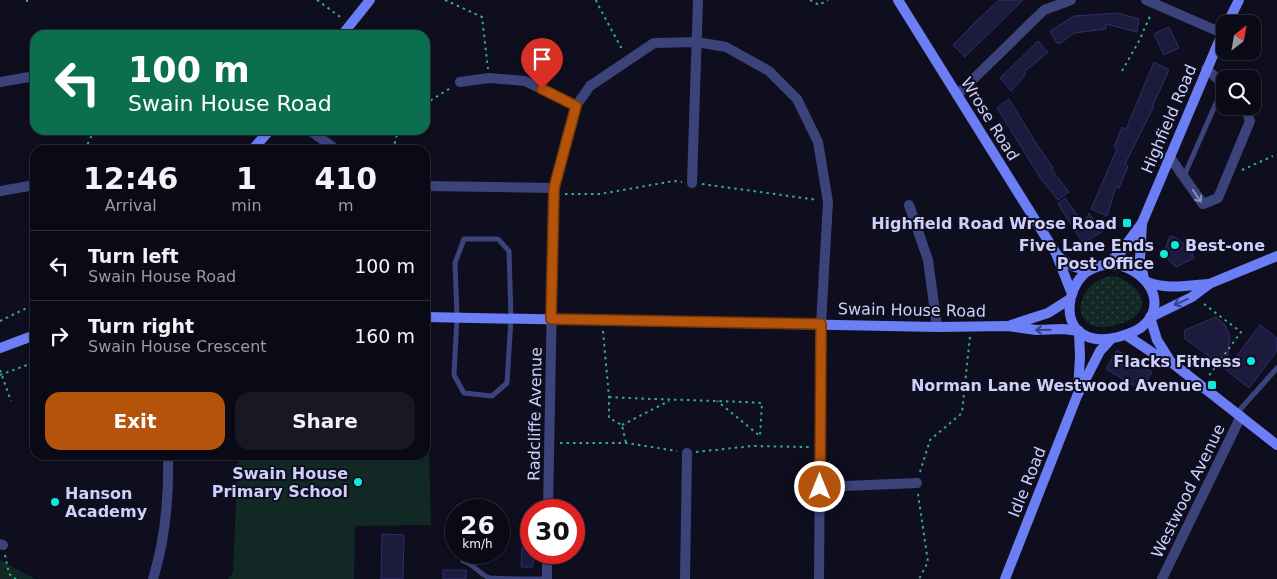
<!DOCTYPE html>
<style>
body{margin:0;font-family:"DejaVu Sans",sans-serif;background:#181824;color:#f1f3f6;height:100vh;display:flex;flex-direction:column;font-size:19px;white-space:nowrap}
*{box-sizing:border-box;margin:0}
p{font-size:16px;color:#999aa1}
.icon{flex:none;width:28px;height:28px;fill:none;stroke:currentColor;stroke-width:2;stroke-linecap:round;stroke-linejoin:round}
.map{position:relative;flex:1;overflow:hidden}
.sheet{position:absolute;left:30px;top:145px;width:400px;height:315px;display:flex;flex-direction:column;background:#0a0a17;border-radius:15px;box-shadow:0 1px 4px #0004,0 0 0 1px #2a2b36}
.sheet>*{flex:none}
.guide{position:absolute;left:30px;top:30px;width:400px;height:105px;border-radius:15px;box-shadow:0 1px 4px #0004,0 0 0 1px #2a2b36;background:#0b6e4f;color:#fff;overflow:hidden}
.needle{width:32px;rotate:31deg}
.buttons{position:absolute;left:1216px;top:15px;display:grid;gap:10px}
.buttons a{display:grid;place-items:center;width:45px;height:45px;border-radius:10px;background:#0a0a17;box-shadow:0 1px 4px #0004,0 0 0 1px #2a2b36;font-size:25px}
.speed{position:absolute;left:445px;top:499px;display:flex;gap:10px;font-size:25px;font-weight:700;text-align:center}
.speed>*{display:grid;place-content:center;width:65px;height:65px;border-radius:50%;background:#0a0a17;box-shadow:0 1px 4px #0004,0 0 0 1px #2a2b36;line-height:1}
.speed small{font-size:12px;font-weight:400}
.speed .limit{border:8px solid #d22;background:#fff;color:#111}
.pin{position:absolute;display:grid;place-items:center;width:42px;height:42px;color:#fff;margin:-51px -21px;border-radius:50% 50% 50% 0;rotate:-45deg;box-shadow:0 0 5px #0007}
.pin .icon{rotate:45deg}
.me{position:absolute;width:55px;margin:-28px;rotate:0deg;stroke-linejoin:round;filter:drop-shadow(0 0 4px #0008)}
.turn{display:flex;align-items:center;gap:18px;height:105px;padding:0 15px;font-size:22px}
.turn .icon{width:65px;height:65px;stroke-width:2.5}
.turn b{display:block;font-size:35px;line-height:42px}
.eta{display:flex;justify-content:space-evenly;align-items:center;height:85px;text-align:center}
.eta b{font-size:30px;font-weight:700;line-height:35px}
.button{display:flex;gap:10px;margin-top:auto;padding:10px 15px}
.button a{flex:1;height:58px;border-radius:15px;background:#b45309;color:#fff;font-size:20px;font-weight:700;line-height:58px;text-align:center}
.button a+a{background:#181824;color:#f1f3f6}
ul{padding:0;list-style:none}
li{display:flex;align-items:center;gap:15px;height:70px;padding:0 15px;border-top:1px solid #2a2b36}
li div{flex:1}
li b{display:block;font-size:19px}
li em{font-style:normal}
.map>svg:first-child{display:block}
</style>
<div class="map">
<svg width="1277" height="579" viewBox="0 0 1277 579">
<defs>
<pattern id="grass-dots" width="8" height="8" patternUnits="userSpaceOnUse" patternTransform="scale(1.25)"><rect width="8" height="8" fill="#112824"/><path d="M2 2h.1M6 6h.1" fill="none" stroke="#324645" stroke-width="1.8" stroke-linecap="round"/></pattern>
</defs>
<rect width="100%" height="100%" fill="#0e0e1f"/>
<path fill="url(#grass-dots)" d="M1112,276C1129,278 1154,299 1136,316C1131,320 1124,323 1118,324C1112,326 1105,328 1099,327C1069,324 1078,280 1112,276Z"/>
<g fill="#112824">
<path d="M425,407H428L431,525L355,526L354,579H227L233,573L238,455H425Z"/>
<path d="M0,560L35,579H0Z"/>
</g>
<g fill="#1c1b3e" stroke="#302e69">
<path d="M999,0H1023L965,57L953,45L971,27H970Z"/>
<path d="M1118,13L1139,19L1137,32L1106,24V29L1074,33L1061,43H1057L1050,31L1074,16Z"/>
<path d="M1169,27L1179,48L1164,55L1154,34Z"/>
<path d="M1038,41L1048,52L1024,72L1026,74L1011,91L1000,78Z"/>
<path d="M1154,62L1169,70L1153,105L1154,106L1125,164L1128,166L1119,188L1116,187L1107,216L1091,209L1117,149L1114,147L1122,127L1126,129Z"/>
<path d="M1009,99L1036,143L1053,168L1052,170L1069,192L1058,200L1041,179L997,108Z"/>
<path d="M1065,198L1084,225L1089,213L1102,232L1083,243L1058,204Z"/>
<path d="M1170,236L1177,238L1192,252L1194,258L1176,267L1163,255Z"/>
<path d="M1216,317L1225,325L1230,336L1226,369L1184,338L1185,330Z"/>
<path d="M1260,325L1277,338V351L1249,388L1226,370Z"/>
<path d="M1117,350L1152,372L1143,387L1138,384L1136,387L1106,369Z"/>
<path d="M382,534L404,535L403,579H381Z"/>
<path d="M522,547H531V552H534L533,567H521Z"/>
<rect x="443" y="570" width="23" height="9"/>
</g>
<g fill="none" stroke-linecap="round" stroke-linejoin="round">
<g stroke="#34aa8f" stroke-width="2" stroke-dasharray="2.5 4" stroke-linecap="butt">
<path d="M27,0V2"/>
<path d="M317,0L343,19"/>
<path d="M445,0L482,17L488,69"/>
<path d="M596,0L597,3L623,51"/>
<path d="M810,0L819,5L828,0"/>
<path d="M1122,71L1139,41L1151,14"/>
<path d="M425,104L452,87"/>
<path d="M85,150L94,130"/>
<path d="M393,150L398,130"/>
<path d="M1242,170L1273,156"/>
<path d="M702,184L818,200"/>
<path d="M565,194H600L674,181L682,182"/>
<path d="M1204,304L1241,332L1208,377"/>
<path d="M0,321L35,304"/>
<path d="M603,331L609,397V418L622,425L626,443"/>
<path d="M0,370L11,401"/>
<path d="M0,375L35,362"/>
<path d="M609,397C660,400 711,400 762,403L760,436L717,401"/>
<path d="M622,425L669,401"/>
<path d="M560,443H626L677,451"/>
<path d="M696,452L752,446L809,447"/>
<path d="M920,472L930,440L962,413L970,336"/>
<path d="M918,494L928,562L919,579"/>
<path d="M5,555L9,574L16,579"/>
</g>
<g stroke="#3b437b" stroke-width="5">
<path d="M1184,176L1224,85"/>
<path d="M464,239H498L509,251L511,318L507,383L492,396L464,393L454,375L457,317L455,263Z"/>
<path d="M1237,413L1277,368"/>
<path d="M463,561C474,563 479,575 490,578C504,579 531,579 547,579"/>
</g>
<g stroke="#3b437b" stroke-width="10">
<path d="M1146,0L1222,33"/>
<path d="M1206,69L1225,85"/>
<path d="M0,82L35,76"/>
<path d="M460,82L489,78L525,81L576,106"/>
<path d="M957,95L1044,10L1071,0"/>
<path d="M309,130L337,150"/>
<path d="M1169,156L1203,204L1218,198L1250,121L1245,106"/>
<path d="M692,183L698,0"/>
<path d="M425,186L554,188"/>
<path d="M0,191L35,185"/>
<path d="M909,205L928,260L937,327"/>
<path d="M820,487L917,483"/>
<path d="M548,510L554,188L576,106L590,86L654,43L697,42L726,47L769,71L797,99L818,142L828,202L821,324L819,579"/>
<path d="M0,544L3,545"/>
<path d="M153,579C165,540 169,496 168,455"/>
<path d="M547,579V552"/>
<path d="M685,579L687,453"/>
<path d="M1162,579L1241,416"/>
</g>
<g stroke="#6b7ef6" stroke-width="10">
<path d="M898,0L1057,255C1066,264 1076,269 1089,270"/>
<path d="M1227,24L1239,0"/>
<path d="M342,35L370,0"/>
<path d="M252,150L270,130"/>
<path d="M1142,224L1140,259L1144,279"/>
<path d="M1057,256L1072,294"/>
<path d="M1107,264L1120,253L1142,223L1225,27"/>
<path d="M1107,264C1139,263 1171,298 1145,324C1138,332 1127,334 1118,337C1107,340 1095,341 1084,335C1062,323 1068,290 1083,275C1090,268 1099,266 1107,264Z"/>
<path d="M1147,282C1168,290 1188,285 1209,284"/>
<path d="M425,317L937,327L1008,326L1036,330L1063,329L1079,331"/>
<path d="M1150,317L1157,340L1169,359"/>
<path d="M1151,317L1192,297L1209,284L1277,256"/>
<path d="M1011,325L1048,313L1070,299"/>
<path d="M1126,335L1153,353L1171,362L1277,445"/>
<path d="M0,348L35,335"/>
<path d="M1078,391L1080,357L1079,331"/>
<path d="M1005,579L1077,396L1100,351L1111,339"/>
</g>
</g>
<defs><path id="oneway-shaft" d="M-6 0H5M1.5-3L5.5 0L1.5 3" fill="none" stroke-width="1.6" stroke-linecap="round" stroke-linejoin="round" transform="scale(1.25)"/></defs>
<use stroke="#848abc" href="#oneway-shaft" transform="translate(1197 196) rotate(55)"/>
<g stroke="#384080">
<use href="#oneway-shaft" transform="translate(1181 302) rotate(156)"/>
<use href="#oneway-shaft" transform="translate(1043 330) rotate(179)"/>
</g>
<g fill="none" stroke-linecap="round" stroke-linejoin="round">
<defs>
<path id="route" d="M542,89L576,106L554,188L551,319L821,324L820,487"/>
</defs>
<use href="#route" stroke="#753606" stroke-width="12"/>
<use href="#route" stroke="#b45309" stroke-width="9"/>
</g>
<g fill="#0de9da" stroke="#0e0e1f" stroke-width="2">
<rect x="1122" y="218" width="10" height="10" rx="2.5"/>
<circle cx="1175" cy="245" r="5"/>
<circle cx="1164" cy="254" r="5"/>
<circle cx="1251" cy="361" r="5"/>
<rect x="1207" y="380" width="10" height="10" rx="2.5"/>
<circle cx="358" cy="482" r="5"/>
<circle cx="55" cy="502" r="5"/>
</g>
<g text-anchor="middle" dominant-baseline="central" stroke-width="4" stroke-linejoin="round" paint-order="stroke">
<g font-size="16" fill="#ced0fc" stroke="#0e0e1f">
<text transform="translate(990 119) rotate(58)">Wrose Road</text>
<text transform="translate(1169 119) rotate(-67)">Highfield Road</text>
<text transform="translate(912 310) rotate(1)">Swain House Road</text>
<text transform="translate(535 414) rotate(-89)">Radcliffe Avenue</text>
<text transform="translate(1027 482) rotate(-68)">Idle Road</text>
<text transform="translate(1188 491) rotate(-64)">Westwood Avenue</text>
</g>
<g font-size="16" font-weight="bold" fill="#ced0fc" stroke="#0e0e1f" text-anchor="end">
<text x="1117" y="223">Highfield Road Wrose Road</text>
<text x="1154" y="245">Five Lane Ends<tspan x="1154" dy="18">Post Office</tspan></text>
<text x="1185" y="245" text-anchor="start">Best-one</text>
<text x="1241" y="361">Flacks Fitness</text>
<text x="1202" y="385">Norman Lane Westwood Avenue</text>
<text x="348" y="473">Swain House<tspan x="348" dy="18">Primary School</tspan></text>
<text x="65" y="493" text-anchor="start">Hanson<tspan x="65" dy="18">Academy</tspan></text>
</g>
</g>
</svg>
<div class="buttons">
<a><svg class="needle" viewBox="-14 -14 28 28"><path d="M0-13l5 13h-10z" fill="#e53935"/><path d="M0 13l5-13h-10z" fill="#999aa1"/></svg></a>
<a><svg class="icon" aria-label="search" viewBox="0 0 24 24"><circle cx="10" cy="10" r="6"/><path d="M15 15l6 6"/></svg></a>
</div>
<div class="speed"><div>26<small>km/h</small></div><div class="limit">30</div></div>
<div class="pin" style="left:542px;top:89px;background:#d93025"><svg class="icon" aria-label="arrive" viewBox="0 0 24 24"><path d="M6 21V4h12l-3 4 3 4H6"/></svg></div>
<svg class="me" style="left:820px;top:487px" viewBox="-20 -20 40 40"><circle r="17" fill="#b45309" stroke="#fff" stroke-width="3"/><path d="M0-11L8 9 0 5-8 9z" fill="#fff"/></svg>
<div class="guide">
<div class="turn"><svg class="icon" aria-label="left" viewBox="0 0 24 24"><path d="M17 20v-9H6M10 6l-5 5 5 5"/></svg><div><b>100 m</b>Swain House Road</div></div>
</div>
<section class="sheet">
<div class="eta">
<div><b>12:46</b><p>Arrival</p></div>
<div><b>1</b><p>min</p></div>
<div><b>410</b><p>m</p></div>
</div>
<ul>
<li><svg class="icon" aria-label="left" viewBox="0 0 24 24"><path d="M17 20v-9H6M10 6l-5 5 5 5"/></svg><div><b>Turn left</b><p>Swain House Road</p></div><em>100 m</em></li>
<li><svg class="icon" aria-label="right" viewBox="0 0 24 24"><path d="M7 20v-9h11M14 6l5 5-5 5"/></svg><div><b>Turn right</b><p>Swain House Crescent</p></div><em>160 m</em></li>
</ul>
<div class="button"><a>Exit</a><a>Share</a></div>
</section>
</div>
